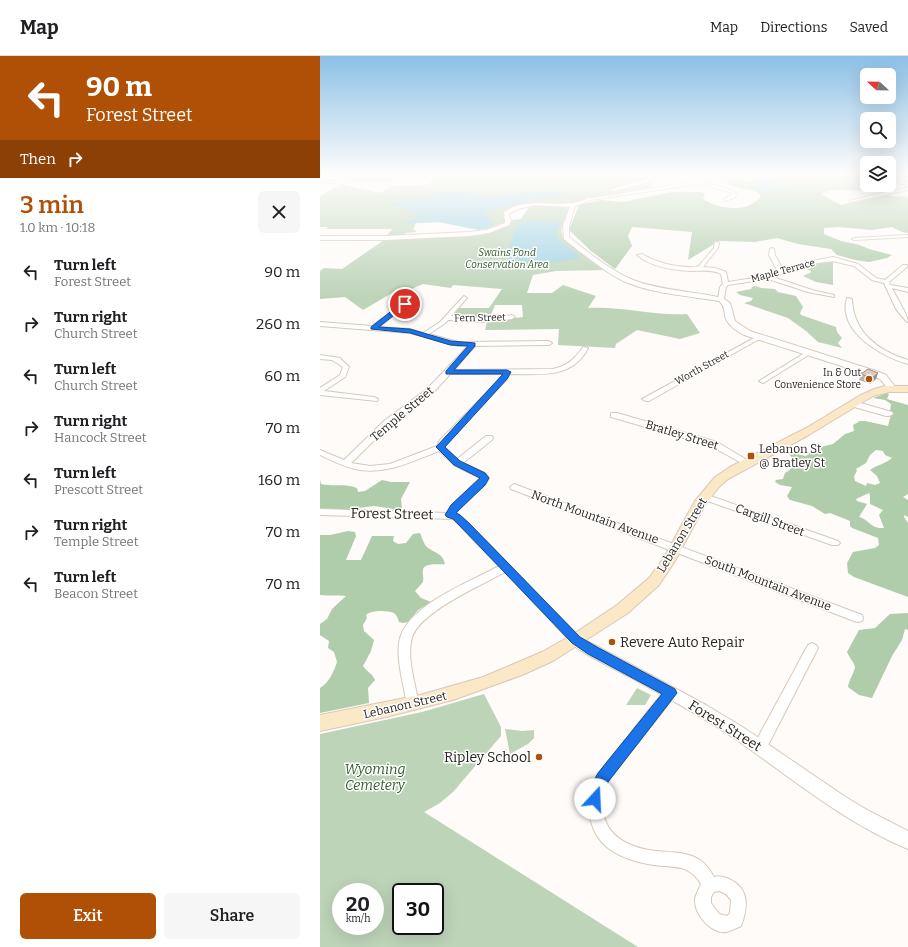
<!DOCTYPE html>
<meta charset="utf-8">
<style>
body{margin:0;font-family:Bitter,serif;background:#f6f6f6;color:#202124;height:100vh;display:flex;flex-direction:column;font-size:15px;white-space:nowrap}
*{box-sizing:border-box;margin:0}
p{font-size:13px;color:#757577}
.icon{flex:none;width:22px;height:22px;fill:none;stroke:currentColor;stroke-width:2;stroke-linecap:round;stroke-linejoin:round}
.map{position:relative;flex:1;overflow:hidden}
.details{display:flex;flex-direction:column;background:#fff;width:320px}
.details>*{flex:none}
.top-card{background:#b05007;color:#fff;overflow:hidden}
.needle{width:26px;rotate:292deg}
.controls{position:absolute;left:540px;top:12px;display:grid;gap:8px}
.controls a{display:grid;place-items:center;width:36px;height:36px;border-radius:6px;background:#fff;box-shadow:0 4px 16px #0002;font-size:20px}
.speed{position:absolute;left:12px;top:827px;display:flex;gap:8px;font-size:20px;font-weight:700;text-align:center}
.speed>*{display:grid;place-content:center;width:52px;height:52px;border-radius:50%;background:#fff;box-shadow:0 4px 16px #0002;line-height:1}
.speed small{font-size:10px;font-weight:400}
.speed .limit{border:2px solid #111;border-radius:6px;background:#fff;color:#111}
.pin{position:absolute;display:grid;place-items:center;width:34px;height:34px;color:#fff;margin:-17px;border:2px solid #fff;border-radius:50%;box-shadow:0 1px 4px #0007}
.me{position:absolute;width:44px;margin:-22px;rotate:20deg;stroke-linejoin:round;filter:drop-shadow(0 0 3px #0008)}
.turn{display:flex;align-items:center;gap:14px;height:84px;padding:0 20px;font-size:18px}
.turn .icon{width:52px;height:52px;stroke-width:2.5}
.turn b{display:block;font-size:28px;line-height:34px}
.then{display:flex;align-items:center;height:38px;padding:0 20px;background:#0003;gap:8px;font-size:15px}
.round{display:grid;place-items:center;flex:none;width:42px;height:42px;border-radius:6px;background:#f6f6f6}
.headline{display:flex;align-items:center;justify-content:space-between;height:68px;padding:0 20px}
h1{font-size:24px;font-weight:600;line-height:30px;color:#b05007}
.button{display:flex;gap:8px;margin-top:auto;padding:8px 20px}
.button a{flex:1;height:46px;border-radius:6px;background:#b05007;color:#fff;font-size:16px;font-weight:600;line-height:46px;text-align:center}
.button a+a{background:#f6f6f6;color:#202124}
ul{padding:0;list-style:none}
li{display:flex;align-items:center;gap:12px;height:52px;padding:0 20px}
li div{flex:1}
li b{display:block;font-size:15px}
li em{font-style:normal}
header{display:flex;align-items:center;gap:24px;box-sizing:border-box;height:56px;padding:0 20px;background:#fff;border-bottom:1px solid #e0e0e0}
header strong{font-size:19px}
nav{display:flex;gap:22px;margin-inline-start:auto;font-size:14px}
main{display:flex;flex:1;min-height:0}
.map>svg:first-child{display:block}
</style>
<header>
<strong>Map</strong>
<nav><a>Map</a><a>Directions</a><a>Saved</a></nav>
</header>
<main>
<section class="details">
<div class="top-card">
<div class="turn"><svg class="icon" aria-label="left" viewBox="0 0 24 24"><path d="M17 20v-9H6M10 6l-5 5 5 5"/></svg><div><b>90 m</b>Forest Street</div></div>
<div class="then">Then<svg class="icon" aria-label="right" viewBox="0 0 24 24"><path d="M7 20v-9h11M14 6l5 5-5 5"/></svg></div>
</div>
<div class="headline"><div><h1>3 min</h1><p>1.0 km · 10:18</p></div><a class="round"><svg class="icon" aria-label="close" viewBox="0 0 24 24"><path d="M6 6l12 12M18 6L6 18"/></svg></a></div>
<ul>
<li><svg class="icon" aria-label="left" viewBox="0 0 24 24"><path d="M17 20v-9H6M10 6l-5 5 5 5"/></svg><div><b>Turn left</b><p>Forest Street</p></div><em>90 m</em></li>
<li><svg class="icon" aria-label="right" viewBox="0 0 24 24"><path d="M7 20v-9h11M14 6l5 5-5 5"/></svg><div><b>Turn right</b><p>Church Street</p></div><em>260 m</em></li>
<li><svg class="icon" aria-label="left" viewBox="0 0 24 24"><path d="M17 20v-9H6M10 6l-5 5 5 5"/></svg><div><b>Turn left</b><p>Church Street</p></div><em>60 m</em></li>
<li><svg class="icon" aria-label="right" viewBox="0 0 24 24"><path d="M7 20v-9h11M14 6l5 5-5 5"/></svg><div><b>Turn right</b><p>Hancock Street</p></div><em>70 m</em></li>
<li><svg class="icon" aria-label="left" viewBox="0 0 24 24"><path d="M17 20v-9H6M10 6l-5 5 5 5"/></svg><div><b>Turn left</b><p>Prescott Street</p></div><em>160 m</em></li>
<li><svg class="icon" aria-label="right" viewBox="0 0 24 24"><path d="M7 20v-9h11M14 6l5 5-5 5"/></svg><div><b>Turn right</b><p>Temple Street</p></div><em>70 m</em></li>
<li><svg class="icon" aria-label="left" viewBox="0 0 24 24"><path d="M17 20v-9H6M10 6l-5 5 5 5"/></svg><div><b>Turn left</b><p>Beacon Street</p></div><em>70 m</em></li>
</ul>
<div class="button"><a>Exit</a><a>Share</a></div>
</section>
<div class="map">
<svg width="588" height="891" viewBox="0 0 588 891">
<rect width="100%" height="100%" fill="#fefbf8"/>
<g fill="#bdd4b9" fill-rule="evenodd">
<path d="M40,117H325L338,118L329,133C303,137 276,144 250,147C233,149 196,144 183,157L185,166L184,167L167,175L164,173H157L121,166L96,167L93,173L97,176L85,177L84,181H65L73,173H6L8,171H0V140L21,128L60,137L72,130L108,129L117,119L85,120L110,121L75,123L59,127L16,124L83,121L36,119Z"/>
<path d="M225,149L250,151L241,174L243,182L286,214L236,215L213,219L207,237H232L243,229L276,240L268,252C301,250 334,260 367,258L380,277L360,283L317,274L296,288L295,292L238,289L239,273L165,274L167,266L203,261L202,249H175L170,261H132L139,252H169L182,233L133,229L131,232L103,228L87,235L79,233L43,254L25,241L0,243V215L4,212L22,213L64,184L162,178L187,170L192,164L201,163L209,151Z"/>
<path d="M513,203V229L496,226L483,220L490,217L491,215L482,211Z"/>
<path d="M435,230L442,232L455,233L458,236L476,240L483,251L480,257L481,259L516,271L517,276L522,282L518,287L522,292L498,286L486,275L468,262L424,247L431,245L433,242L420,239L416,236L431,233L432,231Z"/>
<path d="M317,632L331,639L325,649H306Z"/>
<path d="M164,638L181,671V680L133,736L120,747L104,756L318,891H0V678L102,656ZM21,836H55V870H21ZM81,836H115V870H81Z"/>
<path d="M185,673L202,675L214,674V682L208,688L190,698Z"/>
</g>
<g fill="#afcdaa" fill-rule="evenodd">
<path d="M475,117H520L547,122V129H569V125H572L569,130L560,131L563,132C546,140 516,128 501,138L521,149L565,138L576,141L586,140L588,143V177L582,176L572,171L552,174L518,171L504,172V178L521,185L540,189L549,193L572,199L567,202L549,206L535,204L517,199L511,193L478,188L457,182L435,186L399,185L368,204L372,176L312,171L308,180L312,190L295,213L271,195L249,174L259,149L281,144L302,146L352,136H380L385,137L383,143C399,153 427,158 440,141V138C430,131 412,134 405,125L416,123L431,125L459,120H471L478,118Z"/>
<path d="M567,337L569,338L567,343L588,349V438L583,441L588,444V461L584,459V461L588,467V541L534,521L528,517L527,507L533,496L555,492L559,489L558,482L532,472L530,470V465L510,457L505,458L492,450L470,444L467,440L472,431L460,429L455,426L456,424L463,423L465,417C471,414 472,411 474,404L467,396L486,400L496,392L513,388L525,378L534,375L533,369L540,365H545L568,370L571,358L570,355L571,348L565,344L553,342ZM556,394L563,395L565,399L572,402C565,408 557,409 550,414L557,420L560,427L555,429L547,427L546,430L535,425L534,420L537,415L536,413L546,407L550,399ZM549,437L550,439V448L563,454L559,459L564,472C550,473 550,464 539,461L547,448L537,445L536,443Z"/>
<path d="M0,423L1,428C14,431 24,427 37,432L38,436L45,435L62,424L71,426H90L81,443L82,452L80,454L54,450L21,454L0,452Z"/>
<path d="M28,475L35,476L36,480L26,504H41L52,480H74L73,485L78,488L86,487L93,478L100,477C102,481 103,487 107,491C114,497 123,497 125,508C119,509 106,506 103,513C102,517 104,522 103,526L95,535L101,542L111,546L98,554L88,566L83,567L79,566C78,563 77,559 74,557C68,554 50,554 46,559L47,562L43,569L44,575L54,584L51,595L43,610C47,616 53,618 55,624L48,632L49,647L0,657V632C9,627 14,615 17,606L14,596L8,592L9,585L0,579V568L7,563L12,553L26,540C18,539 9,540 0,539V479H10Z"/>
<path d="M588,557V574L585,573L582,584L572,600L552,642L539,639L528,631C529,623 534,618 535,611C535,608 529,601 527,596L539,574L555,572L570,558Z"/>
</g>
<g fill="#9fd2e3">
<path d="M441,124L454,128H477L449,133L444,137L434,129L436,126Z"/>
<path d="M232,135L243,136L239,140L213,145L211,144L213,142L211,141L206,147L167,155L165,157L174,169L159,174L118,166L80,168L97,162V159L86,155L88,151L68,150L80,145L122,141L110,137L134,136L175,141L201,137H211L212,139L213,140L218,136Z"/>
<path d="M219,165L240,168L236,177C239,190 251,191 259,200L257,203C243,206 202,210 189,203V190L193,182L194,173L207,166Z"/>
</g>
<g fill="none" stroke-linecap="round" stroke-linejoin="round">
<defs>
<g id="minor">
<path d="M14,117H18L15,120L13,119Z"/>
<path d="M331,117H335L332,123L327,126L292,135L290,134L325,124L329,121Z"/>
<path d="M427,117H432L414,122L383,127L409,133L417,138L414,142L405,145L404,143L413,138L407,135L378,128L270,144L268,143Z"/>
<path d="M578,122H588V124H577Z"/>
<path d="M0,124L23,126L25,127L23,128L0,126Z"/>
<path d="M588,132V134L531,146L529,145L569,135Z"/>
<path d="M588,179V181L534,184L532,183L534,182Z"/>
<path d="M395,186L399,187L398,192L383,211L395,212L406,216L408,226L447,220L458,216L449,199L450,193L452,192L454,193L455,199L463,214L488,206L513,201L538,208L556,222L565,224L583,209H587V211L569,226L570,229L588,232V236L572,232C576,241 588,259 588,266L586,265L576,253L564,227L552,224L534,210L513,205L491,208L453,221L492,234L514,239V241L488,236L448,223L408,229L406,231L404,243L401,245L398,243L400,231L403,228L401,218C392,213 381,215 371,215C353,214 331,211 317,199L322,198C339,208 358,212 378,211L394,192Z"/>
<path d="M95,238L98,240L97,241L59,271L90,273L103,277L120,266L144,240L147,242L131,260L163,262L192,259L195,261L192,263L163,266L128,264L124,268L109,278L138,286L229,285L232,287L229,289L155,290L134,314L233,313C247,310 255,303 263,291L268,292C253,323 219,318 190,318L187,323L127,387L124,392L137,403L166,380H172L173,382L172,384L143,407L165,417L169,422L165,429L138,453L136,457L138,458L171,490L262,584L260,587L256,588L252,587L185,516C162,529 99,556 92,582C86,601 96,630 99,649L97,653L93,654L89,653L87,649C84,630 75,601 80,582C90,548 150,526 179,510L133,463L0,459V453L127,457L132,449L160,422L134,409L119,395C93,405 64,420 35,413C22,410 11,404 0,399V394L24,404L64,365L107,333L148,290H138L90,277L0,270V266L52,270ZM130,318H183L182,321L120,384L117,390L70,408L50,410L31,407L70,369L113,337Z"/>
<path d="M527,242L532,243C533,276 558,295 588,304V308C562,301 517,275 527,242Z"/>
<path d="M436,281L441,282L329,345H326L322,343Z"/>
<path d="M488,295L491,297L490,298L445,326L443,327L439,325Z"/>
<path d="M0,299L20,302L29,311L25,321L4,335L54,341L58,343L57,345L0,339V332L20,319L23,311L12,304L0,303Z"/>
<path d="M531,346H537L572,356L573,358L569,360H566L531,350Z"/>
<path d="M291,357H297L397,386L432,407L431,409H425L391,390L291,361Z"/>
<path d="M194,428L542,559L543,562L542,565L538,566L534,565L191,433L190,431Z"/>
<path d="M385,438L518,485L520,487L518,489H512L382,443L381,441Z"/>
<path d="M492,587L496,589L498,592L445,695L440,697L435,695L434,691L435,687L488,589Z"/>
<path d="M350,632L354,633L356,637L354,641L288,725C274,763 290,787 329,794C346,797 364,794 380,804C386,808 390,814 394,821C400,819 403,821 409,823C430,833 428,851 421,870C416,872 411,875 406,876C391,878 374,858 375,843C376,838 379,833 381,828C367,805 351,813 328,808C307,804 283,795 274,774C258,735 283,711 306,683C319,666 332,650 346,633ZM399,835L406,838L411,844L410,857L407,860L399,858L391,847V841L394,836Z"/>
</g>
<g id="tertiary">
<path d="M569,119L588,127V130L569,122Z"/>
<path d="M268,142L273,143L255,150L249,170V181C266,195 293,216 313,224C342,235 374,235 403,242L410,247L415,265L430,275L556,315L566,319L577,333L576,335H570L560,323L550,319L424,279C417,275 410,271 406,263C404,256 405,249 399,245C369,240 336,238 308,227C288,219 262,197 244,183L243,170L250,151C230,150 206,146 189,158L191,165L189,169L169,177L149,180L66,184H0V180H66L149,176L166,174L185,167L184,156C206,142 230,150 253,147C258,147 263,144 268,142Z"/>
<path d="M256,579L386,649L421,670L527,742L549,755L588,775V793C523,766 469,720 411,680C366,650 316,625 268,599L251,588L249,584L251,580Z"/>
</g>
<path id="secondary" d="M565,330H588V336H569L553,340L487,380L408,423L399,431L385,449L355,505L339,529L308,557L233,605L202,619L133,644L66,661L0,675V659L100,639L163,621L222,596L252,579L297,549L329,522L343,503L375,445L395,421L410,411L488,371L539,340L554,333Z"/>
</defs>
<use href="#minor" stroke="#d8c8b9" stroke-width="2"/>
<use href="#tertiary" stroke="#d8c8b9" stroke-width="2"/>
<use href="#secondary" stroke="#d8c8b9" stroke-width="2"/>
<use href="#minor" fill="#fff" fill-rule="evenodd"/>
<use href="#tertiary" fill="#fff" fill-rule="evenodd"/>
<use href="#secondary" fill="#fbe8c6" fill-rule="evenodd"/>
</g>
<path fill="#bfb1a4" d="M558,317L556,323L550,328L539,324L541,318Z"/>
<path fill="#9b9086" d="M558,317L556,323L550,328L552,322Z"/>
<path fill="#decebf" stroke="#9b9086" d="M548,313L558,317L552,322L541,318Z"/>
<linearGradient id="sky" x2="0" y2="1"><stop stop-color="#8bc0e6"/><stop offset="0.49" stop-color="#fffdfc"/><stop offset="1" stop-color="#fffdfc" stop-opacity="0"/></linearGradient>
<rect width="588" height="241" fill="url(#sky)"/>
<path fill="#1a73e8" stroke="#114b97" d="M83,246L88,248L59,271L90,273L131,285L155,287V290L134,314H187L191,316L187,323L125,391L140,405L165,417L169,422L165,429L136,457L140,459L149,467L260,581L277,591L355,633L357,637L288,726L280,748L275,750L270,748C266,738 273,726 278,717L342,638L268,598L252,587L142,472L133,463L127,461L125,459L131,449L160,422L134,409L116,391L183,318H126V315L148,290L130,289L90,277L51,273V271Z"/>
<g fill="#b05007" stroke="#fff" stroke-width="1.5">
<circle cx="549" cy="323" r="4"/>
<rect x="427" y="396" width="8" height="8" rx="2"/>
<circle cx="292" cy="586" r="4"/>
<circle cx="219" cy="701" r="4"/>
</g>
<g text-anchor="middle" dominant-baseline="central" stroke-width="3" stroke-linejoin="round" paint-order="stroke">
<g font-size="10" font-style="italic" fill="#335b2b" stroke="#fff">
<text x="187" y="197">Swains Pond<tspan x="187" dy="12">Conservation Area</tspan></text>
</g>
<g font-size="10" fill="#2a241e" stroke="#fff">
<text transform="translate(463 215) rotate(-15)">Maple Terrace</text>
<text transform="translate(160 262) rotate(-1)">Fern Street</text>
<text transform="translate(382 312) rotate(-29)">Worth Street</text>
</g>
<g font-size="10" fill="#2a241e" stroke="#fff" text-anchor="end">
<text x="541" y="317">In &amp; Out<tspan x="541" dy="12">Convenience Store</tspan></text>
</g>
<g font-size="12" fill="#2a241e" stroke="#fff">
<text transform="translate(82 358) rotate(-40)">Temple Street</text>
<text transform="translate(362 379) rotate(17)">Bratley Street</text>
<text transform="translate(275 461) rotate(20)">North Mountain Avenue</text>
<text transform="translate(450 464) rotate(20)">Cargill Street</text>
<text transform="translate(362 479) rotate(-59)">Lebanon Street</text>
<text transform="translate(448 527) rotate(21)">South Mountain Avenue</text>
<text transform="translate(85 649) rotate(-13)">Lebanon Street</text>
</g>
<g font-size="12" fill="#2a241e" stroke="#fff" text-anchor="start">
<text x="439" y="393">Lebanon St<tspan x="439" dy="14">@ Bratley St</tspan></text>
</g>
<g font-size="14" fill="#2a241e" stroke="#fff">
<text transform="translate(72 458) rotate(1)">Forest Street</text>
<text transform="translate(405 670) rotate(32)">Forest Street</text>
</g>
<g font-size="14" fill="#2a241e" stroke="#fff" text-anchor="start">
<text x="300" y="586">Revere Auto Repair</text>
<text x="211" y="701" text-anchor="end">Ripley School</text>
</g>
<g font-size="14" font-style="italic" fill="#335b2b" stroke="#fff">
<text x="55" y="713">Wyoming<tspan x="55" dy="16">Cemetery</tspan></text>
</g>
</g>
</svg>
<div class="controls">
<a><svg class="needle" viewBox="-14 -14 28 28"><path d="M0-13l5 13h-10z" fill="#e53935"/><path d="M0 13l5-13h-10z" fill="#757577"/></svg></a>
<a><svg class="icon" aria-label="search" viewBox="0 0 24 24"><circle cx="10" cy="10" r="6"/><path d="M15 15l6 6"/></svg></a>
<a><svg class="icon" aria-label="layers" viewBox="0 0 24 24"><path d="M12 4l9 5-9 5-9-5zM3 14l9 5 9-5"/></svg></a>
</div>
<div class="speed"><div>20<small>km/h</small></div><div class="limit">30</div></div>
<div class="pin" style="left:85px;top:248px;background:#d93025"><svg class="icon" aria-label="arrive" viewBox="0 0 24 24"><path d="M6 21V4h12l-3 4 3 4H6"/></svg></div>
<svg class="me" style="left:275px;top:743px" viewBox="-20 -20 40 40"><circle r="19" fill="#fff"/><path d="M0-13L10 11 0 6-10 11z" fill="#1a73e8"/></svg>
</div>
</main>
